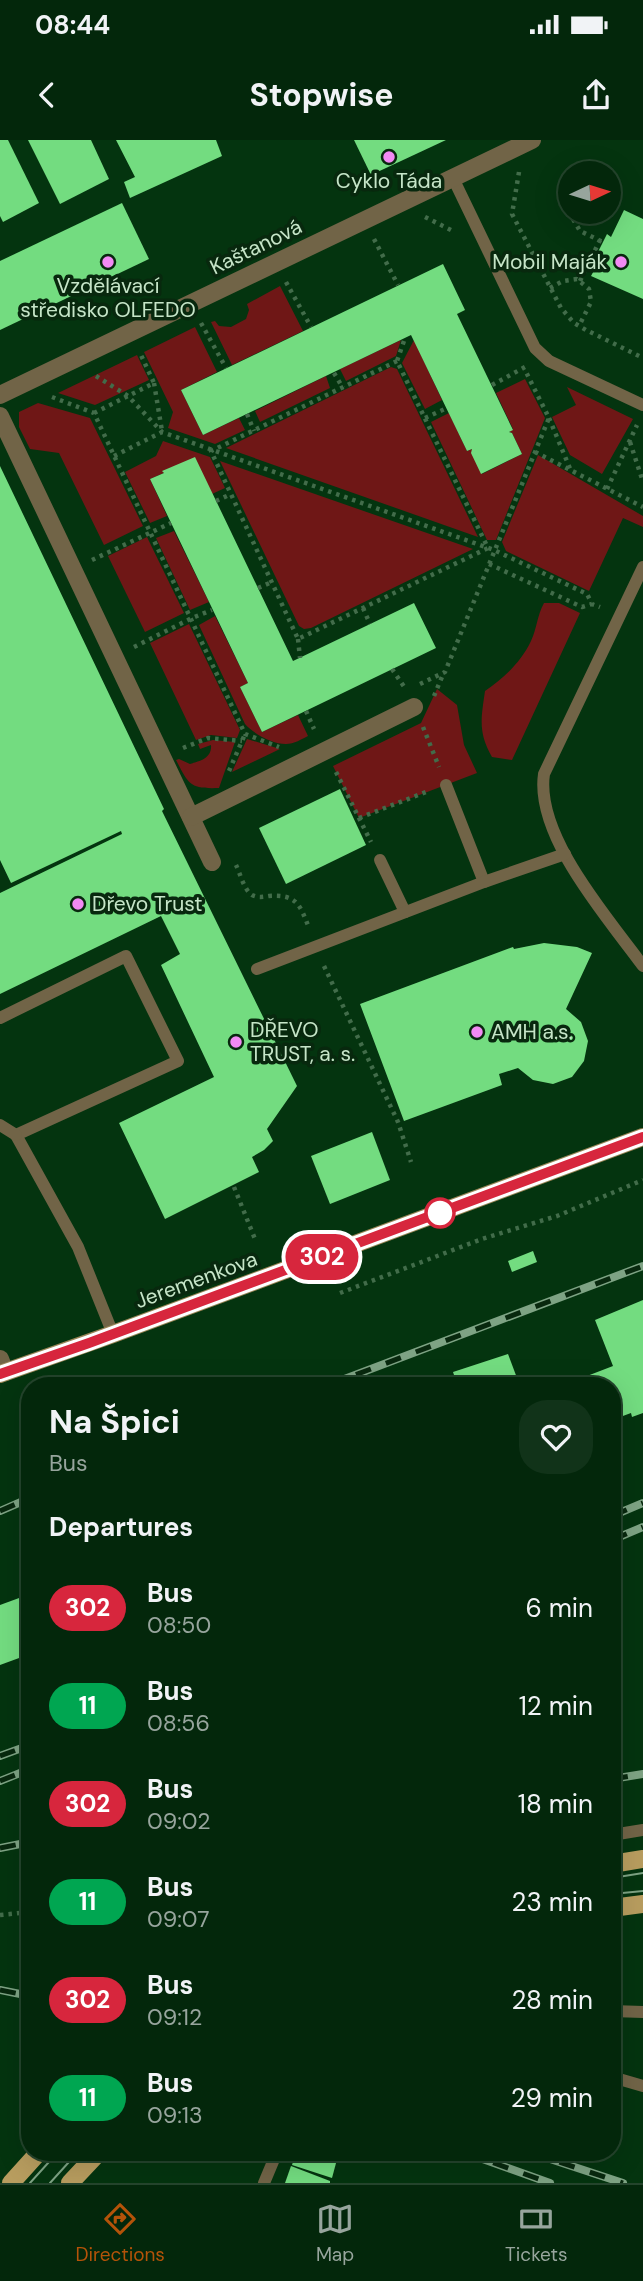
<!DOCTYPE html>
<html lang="en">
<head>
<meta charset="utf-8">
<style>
	body { margin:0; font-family:"DM Sans",sans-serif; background:#113319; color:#f1f3f6; height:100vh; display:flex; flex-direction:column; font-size:26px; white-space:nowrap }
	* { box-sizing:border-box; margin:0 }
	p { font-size:23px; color:#97a59d }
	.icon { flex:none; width:38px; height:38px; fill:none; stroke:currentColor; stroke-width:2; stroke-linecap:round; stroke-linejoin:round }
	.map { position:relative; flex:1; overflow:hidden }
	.panel { position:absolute; left:21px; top:1237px; width:600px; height:784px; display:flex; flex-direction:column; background:#03270b; border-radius:28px; box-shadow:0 7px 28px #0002,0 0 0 2px #24442c }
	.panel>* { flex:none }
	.badge { padding:0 14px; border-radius:23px; font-size:24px; line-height:46px }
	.needle { width:46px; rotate:86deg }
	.tools { position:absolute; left:558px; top:21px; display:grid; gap:14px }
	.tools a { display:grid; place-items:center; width:63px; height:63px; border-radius:50%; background:#03270b; box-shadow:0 7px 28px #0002,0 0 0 2px #24442c; font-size:35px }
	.map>.badge { position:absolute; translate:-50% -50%; box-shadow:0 0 0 4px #fff }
	h2 { padding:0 28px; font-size:26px; line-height:63px }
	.round { display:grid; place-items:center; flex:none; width:74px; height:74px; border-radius:28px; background:#113319 }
	.head { display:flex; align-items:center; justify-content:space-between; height:119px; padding:0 28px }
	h1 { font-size:33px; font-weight:700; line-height:52px }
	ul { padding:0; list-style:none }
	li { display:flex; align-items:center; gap:21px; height:98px; padding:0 28px }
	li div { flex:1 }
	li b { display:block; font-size:26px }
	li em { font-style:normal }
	li .badge { min-width:77px; font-weight:700; text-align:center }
	.status { display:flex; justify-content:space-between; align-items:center; height:49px; padding:0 35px; background:#03270b; direction:ltr }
	.status svg { height:19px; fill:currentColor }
	header { display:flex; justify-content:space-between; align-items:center; height:91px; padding:0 28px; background:#03270b; font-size:32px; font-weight:700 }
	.tabs { display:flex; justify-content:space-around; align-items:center; height:98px; border-top:2px solid #24442c; background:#03270b; font-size:19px; color:#97a59d }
	.tabs a { display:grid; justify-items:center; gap:4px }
	.tabs .on { color:#b45309 }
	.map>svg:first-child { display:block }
	.green { fill:#6f1716 }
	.building { fill:#73dc80 }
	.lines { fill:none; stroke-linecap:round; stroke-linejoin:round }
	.path { stroke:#426c4a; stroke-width:4.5; stroke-dasharray:3.5 5; stroke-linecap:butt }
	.lane { stroke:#716447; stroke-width:12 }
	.street { stroke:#716447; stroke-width:18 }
	.secondary { stroke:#998455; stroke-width:18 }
	.primary { stroke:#b89d5f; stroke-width:18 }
	.tram { stroke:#7ea384; stroke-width:2 }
	.rail-casing { stroke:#7ea384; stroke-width:8 }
	.rail { stroke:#08280e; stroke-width:5; stroke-dasharray:16; stroke-linecap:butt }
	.line-casing { stroke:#fff; stroke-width:16 }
	.line { stroke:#d7263d; stroke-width:10 }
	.poi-dot { fill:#f28af3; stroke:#08280e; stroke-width:2.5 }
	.stop-dot { fill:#fff; stroke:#d7263d; stroke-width:3.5 }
	.labels { text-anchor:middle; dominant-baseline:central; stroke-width:7; stroke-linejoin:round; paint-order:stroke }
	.poi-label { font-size:21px; fill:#c6e5c8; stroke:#08280e; text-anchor:start }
	.street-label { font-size:21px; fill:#c6e5c8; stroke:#08280e }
</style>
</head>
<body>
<div class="status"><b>08:44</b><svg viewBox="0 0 49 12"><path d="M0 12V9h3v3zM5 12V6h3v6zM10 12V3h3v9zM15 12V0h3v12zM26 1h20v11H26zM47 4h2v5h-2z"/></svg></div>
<header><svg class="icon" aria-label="back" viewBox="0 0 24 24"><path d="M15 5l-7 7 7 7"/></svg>Stopwise<svg class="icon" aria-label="share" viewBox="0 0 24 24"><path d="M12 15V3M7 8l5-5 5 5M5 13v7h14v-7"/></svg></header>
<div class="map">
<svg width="643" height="2043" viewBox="0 0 643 2043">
	<rect width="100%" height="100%" fill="#04340f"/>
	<g class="green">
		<path d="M280,146L303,191L232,225L211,182L215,181L219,186L231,187L246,179L249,170L247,164Z"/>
		<path d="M195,187L217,232L181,250L203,295L239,278L245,290L215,304L168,288L173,272L144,212Z"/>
		<path d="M401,200L396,216L346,241L340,229Z"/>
		<path d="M414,200L442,260L425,269L402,223Z"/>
		<path d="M137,215L149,240L95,265L58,253Z"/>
		<path d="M391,227L397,229L478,397L226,308Z"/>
		<path d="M326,236L330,248L260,282L255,271Z"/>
		<path d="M525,239L545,278L496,400H487L431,282L449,273L467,311L472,309L482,334L522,314L512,293L509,292L513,289L496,253Z"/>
		<path d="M567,247L633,279L602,334L570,315L552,277L576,265Z"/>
		<path d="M38,263L90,278L143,386L104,405L59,313L30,309L19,287V272Z"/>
		<path d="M163,301L210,317L225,348L212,354L172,327L163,331L164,333L150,339L167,376L150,383L125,332L156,316Z"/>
		<path d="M538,315L643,376V387L623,378L589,451L506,411L502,402Z"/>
		<path d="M220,321L473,409L311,488L304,489L299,486Z"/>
		<path d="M174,391L209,462L190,470L156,398Z"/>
		<path d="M147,397L184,473L145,492L108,416Z"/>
		<path d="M544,463H559L580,473L512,620L492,617C478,592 481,579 485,551C504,538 521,522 531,501C537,488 537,476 544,463Z"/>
		<path d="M215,476L248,543L240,547L262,592L298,575L308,596C302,599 294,604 286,604C272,604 254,594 245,584L199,485Z"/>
		<path d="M189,484L240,590L237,598L211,595L196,600L150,503Z"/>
		<path d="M437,549L457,565L464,605L477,633L359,678L333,626L421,583Z"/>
		<path d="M247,599L280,609L232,632Z"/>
		<path d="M213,600L235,602L219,648C190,649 189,645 176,620L179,619L190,624C201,621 212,618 211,605L200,609L198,604Z"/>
	</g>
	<g class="building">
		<path d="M0,0H8L39,63L3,82L0,76Z"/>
		<path d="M28,0H91L109,39L60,64Z"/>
		<path d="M116,0H216L222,16L130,58L124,42L135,37Z"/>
		<path d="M354,0H446L371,35Z"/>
		<path d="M122,63L149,119L0,190V121Z"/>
		<path d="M624,70L643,79V159L591,136L603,114L598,112L607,94L611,97Z"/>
		<path d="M443,124L465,170L457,174L513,290L509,292L512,293L522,314L481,334L471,313L472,309L467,311L411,195L203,295L181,250Z"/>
		<path d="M195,317L293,521L414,463L436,508L262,592L240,547L248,543L150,339L164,333L162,331Z"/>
		<path d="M0,326L164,669L162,671L297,946L267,989L273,1001L264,1010L252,1017L259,1032L165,1079L119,983L214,937L161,825L180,814L161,776L0,854V753L122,694L121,691L11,743L0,720Z"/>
		<path d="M340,649L366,705L286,744L259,688Z"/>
		<path d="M544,803L577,807L592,813L566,869L581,882L588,901L584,921L572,937L553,944L533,940L518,928L499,934L502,945L404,981L360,864L513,807L514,809Z"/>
		<path d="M372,992L390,1040L330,1064L311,1016Z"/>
		<path d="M533,1111L537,1122L512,1132L508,1121Z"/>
		<path d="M643,1160V1273L632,1277L631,1273L612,1280V1246H561L613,1226L595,1180Z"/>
		<path d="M508,1214L520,1246H435L433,1242L454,1235L453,1232Z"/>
		<path d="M30,1454V1514L0,1525V1465Z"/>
		<path d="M296,2012H339L332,2038L292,2025Z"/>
		<path d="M291,2026L330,2041V2043H285Z"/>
	</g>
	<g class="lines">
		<g class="path">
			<path d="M519,32L512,74L561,168L574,183L586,190L643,218"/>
			<path d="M425,77L455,92"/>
			<path d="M573,79L580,91L603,102"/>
			<path d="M374,99L398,145"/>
			<path d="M580,141L600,100"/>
			<path d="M286,142L311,187"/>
			<path d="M550,148L563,141L577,139L589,149L591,162L579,186"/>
			<path d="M201,183L226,228"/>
			<path d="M397,221L211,311L298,499L488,408L397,221L405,198"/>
			<path d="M334,233L343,248"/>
			<path d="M96,236L128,256L162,292L494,410L587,454L592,464L600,467"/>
			<path d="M154,243L162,291"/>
			<path d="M492,245L525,227"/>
			<path d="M52,257L94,273L245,594L279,607"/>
			<path d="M94,273L154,243L140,213"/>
			<path d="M247,274L254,291"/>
			<path d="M425,278L447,268"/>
			<path d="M549,278L571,331"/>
			<path d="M630,302L643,342"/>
			<path d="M535,312L643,367"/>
			<path d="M114,316L162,292"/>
			<path d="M607,349L637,285"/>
			<path d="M216,361L231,354"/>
			<path d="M92,420L171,383"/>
			<path d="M489,424L582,467L592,464"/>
			<path d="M258,448L272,442"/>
			<path d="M363,468L370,484"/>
			<path d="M298,499L300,518"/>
			<path d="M134,507L192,478L212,470"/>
			<path d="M392,529L405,548"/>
			<path d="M420,544L445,532L549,278L525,230"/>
			<path d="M434,556L444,532"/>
			<path d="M306,571L314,589"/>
			<path d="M423,587L439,627"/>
			<path d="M183,608L208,598L242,601"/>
			<path d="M229,631L245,594"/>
			<path d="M336,632L371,702"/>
			<path d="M359,678L426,652"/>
			<path d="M236,725C240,733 244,750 252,755C258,758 263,757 269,756C297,754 300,765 309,788"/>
			<path d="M324,826L398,982L411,1022"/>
			<path d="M234,1047L255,1099"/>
			<path d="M340,1153L482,1099L557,1076L643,1040"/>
			<path d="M0,1775L30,1772"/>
		</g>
		<g class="lane">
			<path d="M453,38L535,208L549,221L643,265"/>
			<path d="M643,427L544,634C535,696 608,778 643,826"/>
			<path d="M446,645L484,742"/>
			<path d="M380,720L405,772"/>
			<path d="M257,829L484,742L565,714"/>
			<path d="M0,878L126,816L178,921L16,995L78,1107L113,1194"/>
			<path d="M0,985L16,995"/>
			<path d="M612,1695L643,1690"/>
			<path d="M612,1871L643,1872"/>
			<path d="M612,1937L643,1946"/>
			<path d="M264,2043L277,2012"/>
		</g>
		<g class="street">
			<path d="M0,255L532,0"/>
			<path d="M0,276L212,722"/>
			<path d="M191,677L414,567"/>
			<path d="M0,1219L5,1232"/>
		</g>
		<path class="secondary" d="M0,1234L113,1194L643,997"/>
		<g class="primary">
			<path d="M612,1724L643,1719"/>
			<path d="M612,1768L643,1764"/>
			<path d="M11,2043L39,2012"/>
			<path d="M70,2043L99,2012"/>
		</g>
		<g class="tram">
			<path d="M612,1738L643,1733"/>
			<path d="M612,1754L643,1751"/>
			<path d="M30,2043L58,2012"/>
			<path d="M50,2043L78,2012"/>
		</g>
		<defs>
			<g id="rail">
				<path d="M326,1246L643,1126"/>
				<path d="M0,1371L30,1358"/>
				<path d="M612,1376L643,1363"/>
				<path d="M612,1400L643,1387"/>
				<path d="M0,1616L30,1605"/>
				<path d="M612,1639L643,1634"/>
				<path d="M0,1641L30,1629"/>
				<path d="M0,1708L30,1702"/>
				<path d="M0,1850L30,1856"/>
				<path d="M463,2012L550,2043"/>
				<path d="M529,2012L623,2043"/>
			</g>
		</defs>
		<use href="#rail" class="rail-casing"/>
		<use href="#rail" class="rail"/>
	</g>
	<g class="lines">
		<defs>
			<path id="line" d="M0,1234L89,1203L643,997"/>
		</defs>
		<use href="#line" class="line-casing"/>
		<use href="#line" class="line"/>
	</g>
	<g class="poi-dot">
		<circle cx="389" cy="17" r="7"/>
		<circle cx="108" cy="122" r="7"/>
		<circle cx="621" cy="122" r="7"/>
		<circle cx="78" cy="764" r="7"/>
		<circle cx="477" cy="892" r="7"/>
		<circle cx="236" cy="902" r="7"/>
	</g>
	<circle class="stop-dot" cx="440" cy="1073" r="14"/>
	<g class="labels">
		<g class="poi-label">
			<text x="389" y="41" text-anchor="middle">Cyklo Táda</text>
			<text x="607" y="122" text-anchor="end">Mobil Maják</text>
			<text x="108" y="146" text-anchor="middle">Vzdělávací<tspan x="108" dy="24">středisko OLFEDO</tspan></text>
			<text x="92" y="764">Dřevo Trust</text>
			<text x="250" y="890">DŘEVO<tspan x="250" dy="24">TRUST, a. s.</tspan></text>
			<text x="491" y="892">AMH a.s.</text>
		</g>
		<g class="street-label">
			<text transform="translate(256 107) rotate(-26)">Kaštanová</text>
			<text transform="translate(196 1140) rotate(-20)">Jeremenkova</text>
		</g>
	</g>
</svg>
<div class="tools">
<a><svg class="needle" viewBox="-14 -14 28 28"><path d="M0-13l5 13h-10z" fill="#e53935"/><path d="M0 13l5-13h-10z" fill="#97a59d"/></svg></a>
</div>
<b class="badge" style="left:322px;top:1117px;background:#d7263d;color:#fff">302</b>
<section class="panel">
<div class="head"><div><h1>Na Špici</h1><p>Bus</p></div><a class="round"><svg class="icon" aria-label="heart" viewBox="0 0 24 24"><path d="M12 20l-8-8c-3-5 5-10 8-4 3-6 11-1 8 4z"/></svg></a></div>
<h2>Departures</h2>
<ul>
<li><span class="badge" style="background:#d7263d;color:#fff">302</span><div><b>Bus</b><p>08:50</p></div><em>6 min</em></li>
<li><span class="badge" style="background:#00a651;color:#fff">11</span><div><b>Bus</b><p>08:56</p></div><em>12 min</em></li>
<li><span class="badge" style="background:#d7263d;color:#fff">302</span><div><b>Bus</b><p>09:02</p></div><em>18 min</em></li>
<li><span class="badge" style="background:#00a651;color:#fff">11</span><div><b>Bus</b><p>09:07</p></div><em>23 min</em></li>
<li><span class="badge" style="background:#d7263d;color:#fff">302</span><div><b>Bus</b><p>09:12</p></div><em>28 min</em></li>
<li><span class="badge" style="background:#00a651;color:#fff">11</span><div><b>Bus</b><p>09:13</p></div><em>29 min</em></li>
</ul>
</section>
</div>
<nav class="tabs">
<a class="on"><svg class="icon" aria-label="directions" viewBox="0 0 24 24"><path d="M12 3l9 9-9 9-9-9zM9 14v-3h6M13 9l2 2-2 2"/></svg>Directions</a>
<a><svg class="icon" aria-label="map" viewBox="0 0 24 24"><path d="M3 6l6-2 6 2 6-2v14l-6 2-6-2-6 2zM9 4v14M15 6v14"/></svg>Map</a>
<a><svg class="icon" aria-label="tickets" viewBox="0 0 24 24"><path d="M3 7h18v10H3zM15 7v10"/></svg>Tickets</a>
</nav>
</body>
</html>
